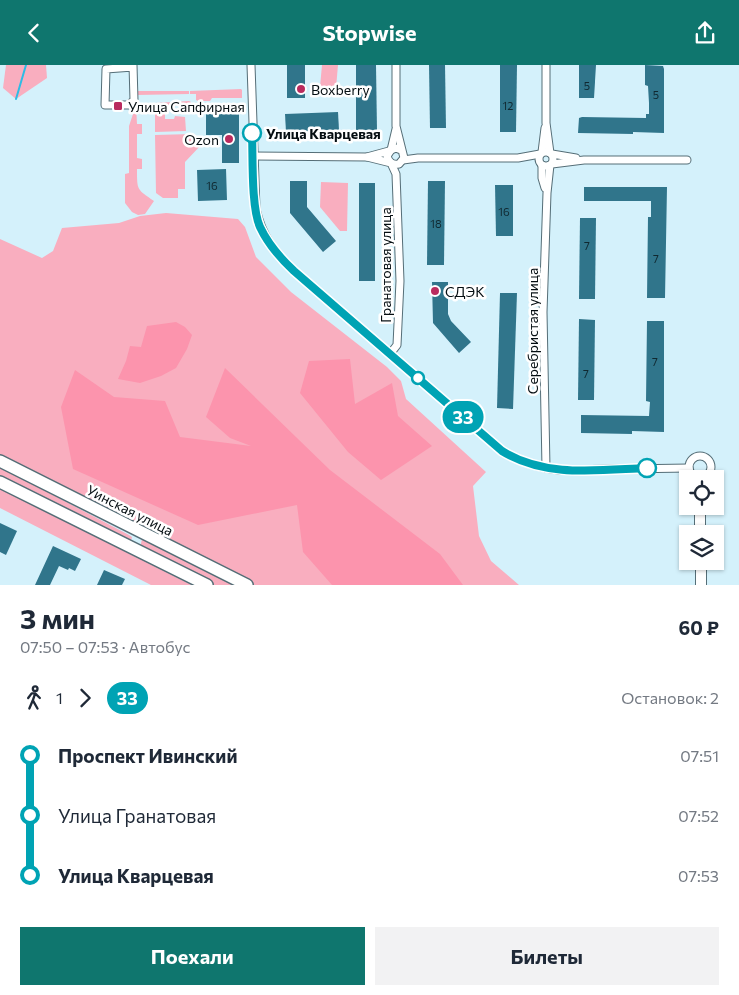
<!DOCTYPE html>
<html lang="ru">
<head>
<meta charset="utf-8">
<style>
	body { margin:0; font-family:Commissioner,sans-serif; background:#f2f2f3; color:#1f2937; height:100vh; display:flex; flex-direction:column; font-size:19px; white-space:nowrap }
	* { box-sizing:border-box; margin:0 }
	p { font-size:16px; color:#747a83 }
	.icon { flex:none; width:28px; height:28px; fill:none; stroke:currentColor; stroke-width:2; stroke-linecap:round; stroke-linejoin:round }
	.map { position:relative; height:520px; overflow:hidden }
	.details { display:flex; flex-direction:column; background:#fff; flex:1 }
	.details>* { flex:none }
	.badge { padding:0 10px; border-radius:16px; font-size:18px; line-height:32px }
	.controls { position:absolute; left:679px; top:405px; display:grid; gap:10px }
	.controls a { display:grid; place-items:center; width:45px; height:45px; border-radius:0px; background:#fff; box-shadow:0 1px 4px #0004; font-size:25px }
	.map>.badge { position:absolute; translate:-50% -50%; box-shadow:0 0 0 2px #fff }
	.legs { display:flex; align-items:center; gap:8px; height:55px; padding:0 20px; font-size:16px }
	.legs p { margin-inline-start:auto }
	.headline { display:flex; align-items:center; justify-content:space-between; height:85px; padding:0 20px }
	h1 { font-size:28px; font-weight:700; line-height:38px }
	.action { display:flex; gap:10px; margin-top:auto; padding:10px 20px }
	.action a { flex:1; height:58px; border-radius:0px; background:#0f766e; color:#fff; font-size:20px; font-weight:700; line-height:58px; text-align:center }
	.action a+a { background:#f2f2f3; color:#1f2937 }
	ul { padding:0 20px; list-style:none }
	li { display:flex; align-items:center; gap:18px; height:60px; font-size:19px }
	li i { display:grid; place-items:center; width:8px; height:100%; margin:0 6px; background:currentColor }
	li i::after { content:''; width:12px; height:12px; margin:-6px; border:4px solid; border-radius:50%; background:#fff }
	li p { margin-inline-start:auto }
	li:first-child i { background:linear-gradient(#0000 50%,currentColor 0) }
	li:last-child i { background:linear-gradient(currentColor 50%,#0000 0) }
	header { display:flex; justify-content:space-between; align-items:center; height:65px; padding:0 20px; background:#0f766e; color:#fff; font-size:22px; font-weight:700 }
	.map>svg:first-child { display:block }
	.green { fill:#f9aebf }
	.forest { fill:#fc94ad }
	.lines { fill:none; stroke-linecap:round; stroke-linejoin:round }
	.stream { stroke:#2dbce5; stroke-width:2 }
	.building { fill:#30758b }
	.street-casing { stroke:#556e77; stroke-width:9 }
	.secondary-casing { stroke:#556e77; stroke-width:12 }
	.primary-casing { stroke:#556e77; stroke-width:14 }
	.street { stroke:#fff; stroke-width:7 }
	.secondary { stroke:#fff; stroke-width:10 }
	.primary { stroke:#fff; stroke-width:11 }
	.line-1-casing { stroke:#fff; stroke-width:11 }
	.line-1 { stroke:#00a3b4; stroke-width:8 }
	.poi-dot { fill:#b92b5e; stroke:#fff; stroke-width:2 }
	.stop-1-dot { fill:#fff; stroke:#00a3b4; stroke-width:2.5 }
	.labels { text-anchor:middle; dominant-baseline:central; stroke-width:5; stroke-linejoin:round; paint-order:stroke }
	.number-label { font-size:11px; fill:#102830 }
	.poi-label { font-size:14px; fill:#050e12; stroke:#fff; text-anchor:start }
	.stop-label { font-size:14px; font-weight:bold; fill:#050e12; stroke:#fff; text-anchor:start }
	.street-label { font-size:14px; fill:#050e12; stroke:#fff }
</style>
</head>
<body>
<header><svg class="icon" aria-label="back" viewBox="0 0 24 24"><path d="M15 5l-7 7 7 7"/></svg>Stopwise<svg class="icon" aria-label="share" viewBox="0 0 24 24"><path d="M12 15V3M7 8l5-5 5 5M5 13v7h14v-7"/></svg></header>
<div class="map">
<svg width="739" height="520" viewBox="0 0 739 520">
	<rect width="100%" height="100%" fill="#d4f1fb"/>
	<g class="green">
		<path d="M6,0H46L47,13L16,34L3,23Z"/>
		<path d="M136,0L137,26H189V29L137,30Z"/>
		<path d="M322,0H338L336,23L320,22Z"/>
		<path d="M241,24L242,25V33H212L210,36H198L196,35V29H190V26Z"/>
		<path d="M189,36L191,37L190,41L165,40V54H174L175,51L185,52L186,66L155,67V38Z"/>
		<path d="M136,40L137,59H142V69H137V93L142,94V104H137C137,126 137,124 154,136L145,149L138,150L132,147L125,138V109L129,108V61Z"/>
		<path d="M192,69L194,80H201L185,97V124H178V133H163L156,128L155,70Z"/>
		<path d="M321,117L348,118L347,166H340L320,142Z"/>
		<path d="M166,148L238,154L245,162L256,192L291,227L387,302L401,316L406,334L486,407L473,421L479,471L491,496L519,520H253L0,393V174L42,193L53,186L62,163L119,158L140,151Z"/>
		<path d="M0,402L129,470L132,472L131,476L0,412Z"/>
		<path d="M0,423L184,516L192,520H151L0,443Z"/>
		<path d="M142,474L235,520H213L206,517L140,483Z"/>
	</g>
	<g class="forest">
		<path d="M176,257L185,262L192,270L187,284L176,303L161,311L140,318L118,314L126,296L130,281L141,282L147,261Z"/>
		<path d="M350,294L355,339L392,318L398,351L432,381L381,415L348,387L300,328L309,296Z"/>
		<path d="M225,303L330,405L440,489L463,520H332L303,487L297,440L198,460L73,404L61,342L75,305L114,332L165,336L180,372L251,381L230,373L206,352Z"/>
	</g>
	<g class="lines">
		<path class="stream" d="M16,34L26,0"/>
	</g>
	<g class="building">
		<rect x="287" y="0" width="18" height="33"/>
		<path d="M356,0H376L377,66H356Z"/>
		<path d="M429,0H445L446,63H430Z"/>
		<path d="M500,0H517L516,67H500Z"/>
		<path d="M579,0H596L594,33H579Z"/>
		<path d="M645,0L663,1L664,4V68L633,67V69L578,68L579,53L582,52L646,53V49H649V38L648,21L645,20Z"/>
		<path d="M338,47L339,65L286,67L285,49Z"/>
		<path d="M206,49H239V98H222V70H206Z"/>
		<path d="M226,104L227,135L198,136L197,105Z"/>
		<path d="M290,116H307V142L336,176L323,187L290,148Z"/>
		<path d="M428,116H445L444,200H427Z"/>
		<rect x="359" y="118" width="16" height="98"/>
		<path d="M495,120H513V171H496Z"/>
		<path d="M584,122H667L665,233H647L648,152H651V136H584Z"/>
		<path d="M580,153H596L595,234H579Z"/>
		<path d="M432,217H448V249L451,256L471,277L459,288L433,258Z"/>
		<path d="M500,228H517L513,344L497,343Z"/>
		<path d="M579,254L595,255L594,335H578Z"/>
		<path d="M647,256H664V367L632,366V369L581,368V350L649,351L650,337L646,336Z"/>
		<path d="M0,458L17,466L6,490L0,487Z"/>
		<path d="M53,481L81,494L75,506L69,503L68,505L59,501L50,520H35Z"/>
		<path d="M104,505L125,514L122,520H97Z"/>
	</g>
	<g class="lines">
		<defs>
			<g id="street">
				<path d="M133,0L134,35L129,40H105L106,4L133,2"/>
				<path d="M251,0L256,144C262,170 274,187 294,206L502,386C520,397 538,403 559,405L689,403"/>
				<path d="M396,0V61L404,93L399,99C393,100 389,98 387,91L391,85L396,83L401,85"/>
				<path d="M546,0V58L550,88"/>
				<path d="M391,85L396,64"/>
				<circle cx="546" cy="94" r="7"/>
				<path d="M542,87L545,63"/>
				<path d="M552,89L576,93"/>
				<path d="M253,91L367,92L389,86"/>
				<path d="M367,92L391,98L396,109L400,216L397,280L390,289"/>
				<path d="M403,95L418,93H518L540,89"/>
				<path d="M552,99L584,95H687"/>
				<path d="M542,100V113L545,123"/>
				<circle cx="700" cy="402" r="11"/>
				<path d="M546,403L543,247L547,128L550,100"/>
			</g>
			<g id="secondary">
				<path d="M700,413V414"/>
				<path d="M700,441V469"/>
				<path d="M701,496V520"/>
			</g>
			<g id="primary">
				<path d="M0,396L247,520"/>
				<path d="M0,417L207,520"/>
			</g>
		</defs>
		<use href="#street" class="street-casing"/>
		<use href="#secondary" class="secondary-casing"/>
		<use href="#primary" class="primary-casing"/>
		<use href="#street" class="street"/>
		<use href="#secondary" class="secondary"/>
		<use href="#primary" class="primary"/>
	</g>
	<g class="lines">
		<defs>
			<path id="line-1" d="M252,68C253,92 251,142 260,162C268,179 280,193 294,206L502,386C546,413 598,405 647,403"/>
		</defs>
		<use href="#line-1" class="line-1-casing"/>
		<use href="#line-1" class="line-1"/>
	</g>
	<g class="poi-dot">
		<circle cx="301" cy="24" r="5"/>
		<rect x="113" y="36" width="10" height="10" rx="2.5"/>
		<circle cx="229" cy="74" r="5"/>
		<circle cx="435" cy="226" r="5"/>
	</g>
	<g class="stop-1-dot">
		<circle cx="252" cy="68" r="9"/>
		<circle cx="418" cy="313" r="6"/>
		<circle cx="647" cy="403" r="9"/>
	</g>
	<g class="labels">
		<g class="number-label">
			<text x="587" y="20">5</text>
			<text x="656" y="29">5</text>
			<text x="508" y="40">12</text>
			<text x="212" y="120">16</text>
			<text x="504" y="146">16</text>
			<text x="436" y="158">18</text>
			<text x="587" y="180">7</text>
			<text x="656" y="193">7</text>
			<text x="655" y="296">7</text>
			<text x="586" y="308">7</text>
		</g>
		<g class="poi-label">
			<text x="311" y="24">Boxberry</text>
			<text x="128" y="41">Улица Сапфирная</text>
			<text x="219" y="74" text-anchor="end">Ozon</text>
			<text x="445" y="226">СДЭК</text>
		</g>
		<g class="stop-label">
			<text x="266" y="68">Улица Кварцевая</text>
		</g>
		<g class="street-label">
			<text transform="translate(385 200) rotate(-90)">Гранатовая улица</text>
			<text transform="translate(532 266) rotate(-90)">Серебристая улица</text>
			<text transform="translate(130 445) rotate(27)">Уинская улица</text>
		</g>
	</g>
</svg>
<div class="controls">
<a><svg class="icon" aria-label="locate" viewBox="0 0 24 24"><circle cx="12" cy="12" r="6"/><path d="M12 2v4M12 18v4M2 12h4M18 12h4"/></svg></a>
<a><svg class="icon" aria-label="layers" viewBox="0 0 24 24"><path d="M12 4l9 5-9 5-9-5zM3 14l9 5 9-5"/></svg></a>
</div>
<b class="badge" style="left:463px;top:352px;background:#00a3b4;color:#fff">33</b>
</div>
<section class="details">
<div class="headline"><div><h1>3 мин</h1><p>07:50 – 07:53 · Автобус</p></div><b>60 ₽</b></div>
<div class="legs"><svg class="icon" aria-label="walk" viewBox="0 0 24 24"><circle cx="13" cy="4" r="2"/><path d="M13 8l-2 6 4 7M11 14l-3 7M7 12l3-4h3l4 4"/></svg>1<svg class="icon" aria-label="forward" viewBox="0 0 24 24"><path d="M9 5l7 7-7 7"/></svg><b class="badge" style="background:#00a3b4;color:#fff">33</b><p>Остановок: 2</p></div>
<ul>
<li><i style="color:#00a3b4"></i><b>Проспект Ивинский</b><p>07:51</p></li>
<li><i style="color:#00a3b4"></i><span>Улица Гранатовая</span><p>07:52</p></li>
<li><i style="color:#00a3b4"></i><b>Улица Кварцевая</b><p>07:53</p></li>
</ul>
<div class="action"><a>Поехали</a><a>Билеты</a></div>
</section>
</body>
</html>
